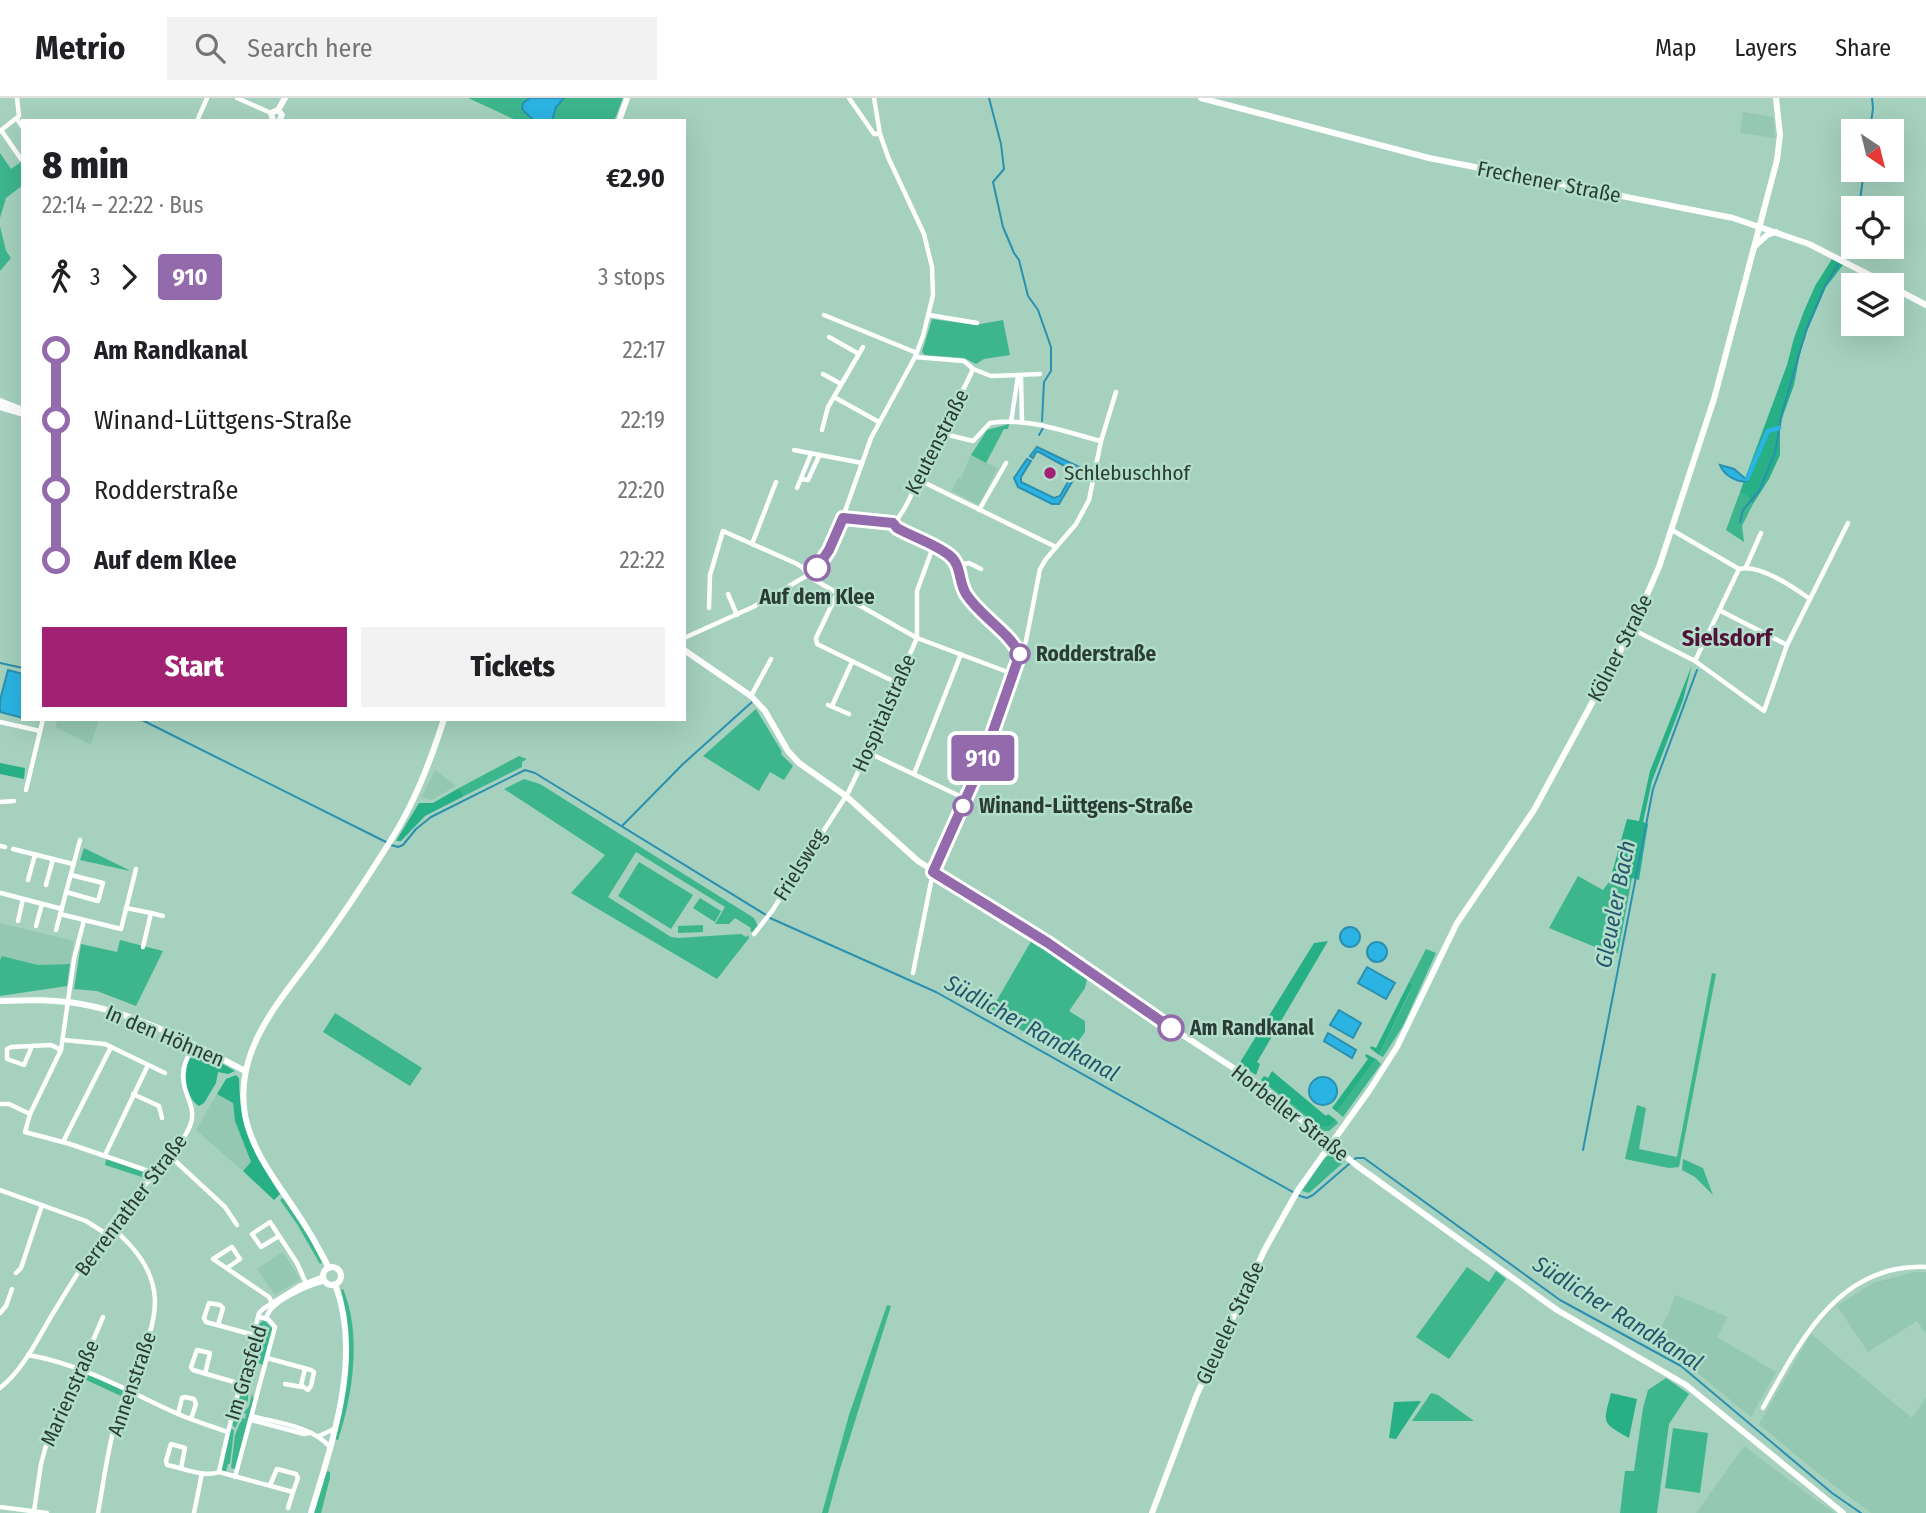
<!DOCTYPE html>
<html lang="en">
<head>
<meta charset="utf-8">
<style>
	body { margin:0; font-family:"Fira Sans Condensed",sans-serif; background:#f2f2f2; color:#202124; height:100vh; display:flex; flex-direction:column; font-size:26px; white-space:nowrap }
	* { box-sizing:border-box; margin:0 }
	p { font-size:23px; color:#757577 }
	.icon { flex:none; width:38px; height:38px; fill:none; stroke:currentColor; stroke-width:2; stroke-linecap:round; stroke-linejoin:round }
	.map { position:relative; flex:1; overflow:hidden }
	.details { position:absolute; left:21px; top:21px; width:665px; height:602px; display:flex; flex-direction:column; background:#fff; border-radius:0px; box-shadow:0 7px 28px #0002 }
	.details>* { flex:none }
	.badge { padding:0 14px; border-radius:5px; font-size:24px; line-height:46px }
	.needle { width:46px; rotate:145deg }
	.tools { position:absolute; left:1841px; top:21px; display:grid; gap:14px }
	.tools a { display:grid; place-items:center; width:63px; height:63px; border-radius:0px; background:#fff; box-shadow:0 7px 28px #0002; font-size:35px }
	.map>.badge { position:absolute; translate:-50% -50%; box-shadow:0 0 0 4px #fff }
	.legs { display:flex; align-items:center; gap:10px; height:77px; padding:0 21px; font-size:23px }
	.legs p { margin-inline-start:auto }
	.overview { display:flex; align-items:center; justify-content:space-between; height:119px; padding:0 21px }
	h1 { font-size:38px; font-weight:800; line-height:52px }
	.cta { display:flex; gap:14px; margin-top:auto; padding:14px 21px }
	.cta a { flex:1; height:80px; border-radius:0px; background:#a12273; color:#fff; font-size:28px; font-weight:800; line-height:80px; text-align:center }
	.cta a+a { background:#f2f2f2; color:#202124 }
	ul { padding:0 21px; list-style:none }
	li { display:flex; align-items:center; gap:24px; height:70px; font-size:26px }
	li i { display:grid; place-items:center; width:10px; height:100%; margin:0 9px; background:currentColor }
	li i::after { content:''; width:18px; height:18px; margin:-9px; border:5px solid; border-radius:50%; background:#fff }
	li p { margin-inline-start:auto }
	li:first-child i { background:linear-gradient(#0000 50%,currentColor 0) }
	li:last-child i { background:linear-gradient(currentColor 50%,#0000 0) }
	header { display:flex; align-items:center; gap:42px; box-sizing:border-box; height:98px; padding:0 35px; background:#fff; border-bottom:2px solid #e0e0e0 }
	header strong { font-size:33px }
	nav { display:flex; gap:38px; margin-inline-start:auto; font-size:24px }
	.search { width:490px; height:63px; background:#f2f2f2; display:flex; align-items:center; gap:18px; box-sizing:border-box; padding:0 24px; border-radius:0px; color:#757577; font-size:26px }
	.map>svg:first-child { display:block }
	.built { fill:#94c8b2 }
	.green { fill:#3db68e }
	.forest { fill:#27b086 }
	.water { fill:#2bb4e3; stroke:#2b90af; stroke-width:2 }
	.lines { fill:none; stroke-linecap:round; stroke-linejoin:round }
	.stream { stroke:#2b90af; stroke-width:2 }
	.canal { stroke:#2bb4e3; stroke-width:4.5 }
	.street { stroke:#fff; stroke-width:4.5 }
	.secondary { stroke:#fff; stroke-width:6 }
	.line-1-casing { stroke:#fff; stroke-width:16 }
	.line-1 { stroke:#936aab; stroke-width:10 }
	.poi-dot { fill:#a12273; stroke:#b2decb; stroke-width:2.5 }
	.stop-1-dot { fill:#fff; stroke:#936aab; stroke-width:3.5 }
	.labels { text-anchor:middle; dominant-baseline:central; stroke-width:5; stroke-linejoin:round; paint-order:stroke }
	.street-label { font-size:21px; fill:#2a3c35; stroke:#b2decb }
	.poi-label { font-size:21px; fill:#2a3c35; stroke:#b2decb; text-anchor:start }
	.stop-label { font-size:21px; font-weight:bold; fill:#2a3c35; stroke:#b2decb; text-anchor:start }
	.water-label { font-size:23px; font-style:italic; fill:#24576b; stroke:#b2decb }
	.quarter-label { font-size:24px; font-weight:bold; fill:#511439; stroke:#b2decb }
</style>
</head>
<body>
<header>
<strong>Metrio</strong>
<div class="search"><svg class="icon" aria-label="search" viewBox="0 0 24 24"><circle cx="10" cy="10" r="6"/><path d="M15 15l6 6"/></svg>Search here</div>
<nav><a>Map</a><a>Layers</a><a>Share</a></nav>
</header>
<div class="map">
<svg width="1926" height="1415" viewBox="0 0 1926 1415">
	<rect width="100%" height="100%" fill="#a5d1be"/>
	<g class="built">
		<path d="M1743,14L1773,19L1775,40L1740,35Z"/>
		<path d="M971,357L999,371L996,373L980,405L977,406L952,393L958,380H961Z"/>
		<path d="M58,621H99L91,647L55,629Z"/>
		<path d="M435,672L456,688L431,702L422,699Z"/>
		<path d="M0,825L74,843L70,866L38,867L3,858L0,862Z"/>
		<path d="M217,996L233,1005L235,1023L251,1064L243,1073L196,1032Z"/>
		<path d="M283,1154L300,1181L275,1197L257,1171Z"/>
		<path d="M1914,1174H1926V1236L1917,1223L1868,1254L1837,1208L1873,1185Z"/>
		<path d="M1675,1197L1728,1219L1717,1239L1776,1274L1751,1319L1683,1263L1651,1247L1669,1215Z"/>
		<path d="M1811,1236L1912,1320L1926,1299V1415H1871L1820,1377L1759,1326Z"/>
		<path d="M1744,1348L1813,1400L1835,1415H1696Z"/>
	</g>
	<g class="green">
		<path d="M468,0H623L614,23H518Z"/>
		<path d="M0,55L11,71L21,64L23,66V87L6,100L0,120Z"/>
		<path d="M0,128L6,153L11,160L0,173Z"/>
		<path d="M932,221L975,227L1003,222L1010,257L984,261L976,266L964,260L925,257L922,254Z"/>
		<path d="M1009,326L1008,331H1004L986,365L971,357L987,332Z"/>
		<path d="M1740,394L1751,400L1749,404L1753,406L1742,428L1744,444L1726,432Z"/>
		<path d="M756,611L782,654L781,656L793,668L784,682L770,674L759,693L703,658Z"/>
		<path d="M519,658L527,661L522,664V669L464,698L459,690Z"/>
		<path d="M524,681L540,686L754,820L758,828L753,834L750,833L751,830L735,820L729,826H715L725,809L636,754L608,799L671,839L678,840L741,836L746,839L748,837L749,840L717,881L571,795L605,757L504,691Z"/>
		<path d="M84,750L125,770L130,773L80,762Z"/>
		<path d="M639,764L693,797L671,831L618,798Z"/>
		<path d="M1615,776L1632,780L1618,855L1612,856L1549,830L1578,778L1603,792Z"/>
		<path d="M700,800L721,813L715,824L693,810Z"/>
		<path d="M703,827V834L678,835V828Z"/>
		<path d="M1033,840L1088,877L1085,890L1069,913L1085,923V934L1075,948L1071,946L1064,957L990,914Z"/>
		<path d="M120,842L163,853L136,908L97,893L74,891L81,846L117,854Z"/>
		<path d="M1426,851L1436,855L1403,928L1383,959L1379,957L1409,896L1413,886L1409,884Z"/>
		<path d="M2,858L38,867L70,866L67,888L0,898V862Z"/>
		<path d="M1712,875L1716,876L1679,1069L1669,1070L1625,1061L1637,1007L1646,1010L1639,1051L1677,1059Z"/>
		<path d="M335,915L422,970L410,988L323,934Z"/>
		<path d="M1376,961L1381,966L1343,1019L1337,1014Z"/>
		<path d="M1261,982L1321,1029L1336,1022L1338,1025L1329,1033H1323Z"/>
		<path d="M1332,1056L1345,1063L1309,1095L1302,1093L1324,1060Z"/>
		<path d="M106,1061L149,1075L148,1081L105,1067Z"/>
		<path d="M1683,1061L1703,1070L1713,1097L1695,1079L1682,1072Z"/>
		<path d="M283,1100L311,1142L322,1165L320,1166L297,1126L280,1102Z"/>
		<path d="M1467,1169L1489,1184L1496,1173L1506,1181L1449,1261L1416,1239Z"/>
		<path d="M343,1191C362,1236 353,1297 338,1342L334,1341C345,1288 355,1246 341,1192Z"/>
		<path d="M887,1207L891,1208L840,1371L828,1415H822L849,1317Z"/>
		<path d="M264,1222L273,1231L263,1267L258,1265C258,1261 268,1233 270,1230L263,1227L261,1232L258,1227Z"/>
		<path d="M258,1233L264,1235C264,1244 257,1265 253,1273H250L246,1293L241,1291Z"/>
		<path d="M85,1274L124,1292L121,1298L82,1280Z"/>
		<path d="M1666,1280L1689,1296L1669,1326L1657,1415H1620L1625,1373H1634L1643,1310L1648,1292Z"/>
		<path d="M241,1293L248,1296V1302L242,1314H240L238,1319L240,1320L235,1330L232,1326Z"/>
		<path d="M1431,1295L1438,1297L1474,1323H1412Z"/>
		<path d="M252,1296L254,1302L236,1371L231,1370L235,1337L242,1320L245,1321L246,1316L244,1315L249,1308Z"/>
		<path d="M1673,1330L1708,1335L1700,1395L1665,1390Z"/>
		<path d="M231,1331L234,1332L230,1366H228L226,1374H223L220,1371Z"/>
		<path d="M327,1373L330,1374V1380L321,1415H313Z"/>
	</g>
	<g class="forest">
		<path d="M1832,161L1843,167L1826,189L1808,231L1800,256L1794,287L1780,326V357L1769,381L1753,406L1749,404L1750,400L1740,394L1787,267L1794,240L1804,213L1815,188Z"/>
		<path d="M1692,567L1683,602L1652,683L1643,724L1648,726L1639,782L1612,775L1627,721L1639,723L1650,673Z"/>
		<path d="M0,665L25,670L24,681L0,676Z"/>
		<path d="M459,690L464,698L425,718L401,743H396L419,705H433Z"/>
		<path d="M1328,843L1257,964L1260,966L1256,977L1239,966L1314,845Z"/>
		<path d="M1409,884L1413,886L1412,889L1379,957L1370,950L1371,948L1376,950Z"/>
		<path d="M197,955L209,958L235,973L228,976L218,974L216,985L204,1005L199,1008C184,998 184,976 189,961Z"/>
		<path d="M1366,956L1376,961L1337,1014L1332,1010L1368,961L1365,958Z"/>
		<path d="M1272,973L1326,1018L1328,1016L1336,1022L1328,1028L1321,1029L1261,982L1264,978L1268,980Z"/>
		<path d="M236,977L239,980C239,1027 255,1057 280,1096L274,1102L243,1073L251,1064L235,1023L233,1005L217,996L226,981Z"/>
		<path d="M1611,1295L1637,1301L1629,1340C1601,1324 1603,1326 1611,1295Z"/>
		<path d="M1421,1303L1396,1341L1389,1340L1394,1304Z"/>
	</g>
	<g class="water">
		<path d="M530,0H564L556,9L552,23H534L522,11L523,5Z"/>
		<path d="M1037,349L1079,369V372L1059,406H1052L1018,389L1014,380L1027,361L1031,363L1021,379V384L1054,400L1060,398L1073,375L1072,372L1039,354H1036L1033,360L1030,358Z"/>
		<path d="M1720,367L1734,371L1748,383C1738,385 1724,378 1720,367Z"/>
		<path d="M8,572L23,576V620L0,614V602Z"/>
		<circle cx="1350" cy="839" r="10"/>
		<circle cx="1377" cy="854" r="10"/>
		<path d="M1367,869L1395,885L1386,901L1358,885Z"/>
		<path d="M1339,912L1361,925L1353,940L1330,927Z"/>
		<path d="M1328,935L1356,952L1352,960L1324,943Z"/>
		<circle cx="1323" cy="993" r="14"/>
	</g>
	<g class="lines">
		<g class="stream">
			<path d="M989,0L1001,46L1004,71L993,84L1003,129L1014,155L1019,162L1028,198L1038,212L1051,249V273L1044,284L1042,323"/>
			<path d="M1870,33L1873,10L1872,0"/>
			<path d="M1859,110L1864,72"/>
			<path d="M1849,152L1853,140"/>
			<path d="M1039,337L1043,330"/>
			<path d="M1740,424L1743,412L1759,393L1775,355L1782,315L1806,232L1825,188L1838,167"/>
			<path d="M0,565L23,570"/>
			<path d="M140,621L386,744"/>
			<path d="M622,728L683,666L752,604"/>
			<path d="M391,747L398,749L403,747L416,731L431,719L525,672L535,675L766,817"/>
			<path d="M770,820L936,894L1300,1098L1307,1100L1313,1097L1356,1060H1364L1560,1202L1681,1268L1832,1395L1861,1415"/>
			<path d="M1583,1052L1653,691L1697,572"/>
		</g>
		<path class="canal" d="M1747,381L1768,333L1779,330"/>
		<g class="street">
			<path d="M237,0L271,15"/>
			<path d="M849,0L874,36H880"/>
			<path d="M17,21L23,30"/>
			<path d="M197,23L207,0"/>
			<path d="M1,32L21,61"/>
			<path d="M0,33L19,18L17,0"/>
			<path d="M824,217L917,255"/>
			<path d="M929,217L977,225"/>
			<path d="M829,239L859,256"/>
			<path d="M973,271L991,278L1040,276"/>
			<path d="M823,276L841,286"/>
			<path d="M1021,278L1022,325"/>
			<path d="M834,299L879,324"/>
			<path d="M1011,324L1018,278"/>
			<path d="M822,332L828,309L863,249"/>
			<path d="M940,335L973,343L990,325C1028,319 1065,334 1101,343"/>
			<path d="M794,352L862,365"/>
			<path d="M801,381L808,382L819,358"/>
			<path d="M917,381L1056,449"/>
			<path d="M797,390L811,356"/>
			<path d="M979,412L1006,365"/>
			<path d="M843,420L893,425"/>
			<path d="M893,425C909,412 920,372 930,353C944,325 961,299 973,271L964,263L915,259"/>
			<path d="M893,425L897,430L953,461C961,471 959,486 967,497C982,519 1008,532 1020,556"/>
			<path d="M1672,432L1739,471C1760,466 1793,489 1810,501"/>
			<path d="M752,446L776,384"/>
			<path d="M958,467L969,465L981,471"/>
			<path d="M1746,469L1761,435"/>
			<path d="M728,496L737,517"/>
			<path d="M837,496L816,540L817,546L897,585"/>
			<path d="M709,510L710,477L723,433L795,465L802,469L811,480L917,540L1013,576"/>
			<path d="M1721,513L1787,547"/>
			<path d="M1632,531L1695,563L1764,613L1787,547L1848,425"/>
			<path d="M684,540L753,509L808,477L822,463L839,430L871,340L915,259L923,238L933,197L932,169L924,136L888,59L880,36L874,0"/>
			<path d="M1695,563L1739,471"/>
			<path d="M751,598L771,561"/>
			<path d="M828,607L849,616"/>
			<path d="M832,608L852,564"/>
			<path d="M0,624L40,633"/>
			<path d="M867,654L966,701"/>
			<path d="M914,676L961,556"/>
			<path d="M26,692L43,621"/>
			<path d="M0,704L14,703"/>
			<path d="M0,748L5,749"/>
			<path d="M13,751L73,766"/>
			<path d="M28,782L35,757"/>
			<path d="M46,787L53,761"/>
			<path d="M66,794L98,803L103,785L71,777"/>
			<path d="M1,795L62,811"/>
			<path d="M126,810L151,815L143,849"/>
			<path d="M151,815L163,818"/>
			<path d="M60,816L121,831L136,771"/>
			<path d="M84,822L74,861L61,952L30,1016L25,1034L70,1046L157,1076"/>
			<path d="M18,823L23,801"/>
			<path d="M36,828L42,806"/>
			<path d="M56,832L80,742"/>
			<path d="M754,836L772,813L848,695L857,676L917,540V493L933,449"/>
			<path d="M913,875L933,774L983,662L1026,543L1040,471L1046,461L1076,426L1089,402L1101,343L1116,294"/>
			<path d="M64,942L105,946L165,975"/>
			<path d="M32,948L24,967L7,961V951L11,949L51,947L61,952"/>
			<path d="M133,996L159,1008L162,1020"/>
			<path d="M0,1006H9L30,1016"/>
			<path d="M63,1044L111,949"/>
			<path d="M105,1057L148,967"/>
			<path d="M171,1059L225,1109L237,1127"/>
			<path d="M0,1092L86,1123L105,1135"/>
			<path d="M279,1138L261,1149L252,1136L270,1124L297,1165L306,1185"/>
			<path d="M227,1170L240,1161L232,1149L213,1161L269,1199L272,1205"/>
			<path d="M16,1175L21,1170L42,1107"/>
			<path d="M0,1215L6,1208L12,1191"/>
			<path d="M266,1221C269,1203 309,1187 325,1183"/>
			<path d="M218,1227L223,1210L220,1207L209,1205L204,1220L206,1224L254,1237"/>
			<path d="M28,1257C82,1266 129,1294 178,1316"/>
			<path d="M267,1260L311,1272L314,1274L311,1288L308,1292L301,1287L305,1271"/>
			<path d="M205,1276L210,1255L197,1252L191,1269L193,1272L241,1286"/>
			<path d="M285,1286L302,1289"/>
			<path d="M0,1290C23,1272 37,1242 52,1217C72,1184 93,1149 116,1119C140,1088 173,1065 190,1028C198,1010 182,995 183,977C183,966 189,957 194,947"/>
			<path d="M1763,1310C1799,1245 1838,1165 1926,1169"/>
			<path d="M252,1318C278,1325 311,1328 329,1348"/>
			<path d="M191,1321L196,1306L194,1301L185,1299L182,1300L178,1316C194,1323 211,1328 228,1334"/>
			<path d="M251,1322L304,1336L309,1335"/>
			<path d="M319,1338L334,1331"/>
			<path d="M181,1370L185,1350L171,1346L166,1363L167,1367C183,1370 204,1380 219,1374L293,1394L298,1380L296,1376L277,1371L270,1387"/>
			<path d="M219,1374L228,1334L259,1215L263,1211L301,1187L324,1178"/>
			<path d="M235,1379L275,1229L268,1221L259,1219"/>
			<path d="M0,1409L47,1415"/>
			<path d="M288,1410L293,1394"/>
			<path d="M34,1413L41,1366L50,1333L81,1271L103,1219"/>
			<path d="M98,1415C104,1382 108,1347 118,1315C144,1240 190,1194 110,1128"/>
			<path d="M194,1415L202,1375"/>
		</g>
		<g class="secondary">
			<path d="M1201,0L1429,60L1733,120L1809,146L1889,187"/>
			<path d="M278,12L285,0"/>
			<path d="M278,12L282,17L279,23"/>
			<path d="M273,23L271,15L278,12"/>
			<path d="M619,23L627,0"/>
			<path d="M1756,147L1767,137L1776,134"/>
			<path d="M1892,189L1926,207"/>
			<path d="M0,303L23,312"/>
			<path d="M0,309L23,316"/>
			<path d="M684,552L751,598L765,613L788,653L799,665L846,698L918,763L1048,845L1155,919L1258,986L1356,1067L1557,1212L1686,1287L1843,1415"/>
			<path d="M0,903C27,902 54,901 81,906C138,916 194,946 245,973"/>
			<circle cx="332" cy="1178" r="9"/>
			<path d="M329,1170C319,1151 309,1132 297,1115C277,1084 252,1054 245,1017C233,947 286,897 323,844C347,811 369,777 391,742C415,704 430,664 444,621"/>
			<path d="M311,1415C332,1344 363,1259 335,1186"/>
			<path d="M1152,1415L1197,1296L1265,1151L1298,1092L1369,993L1397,949L1457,825L1534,712L1632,531L1659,469L1714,301L1777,62L1780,37L1776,0"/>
		</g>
	</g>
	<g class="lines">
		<defs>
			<path id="line-1" d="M817,470L829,452L843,420L893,425L897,430C913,439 935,446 949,457C962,467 958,483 966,496C981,519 1007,532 1020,556L983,662L933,774L1048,845L1171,930"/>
		</defs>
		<use href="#line-1" class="line-1-casing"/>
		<use href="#line-1" class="line-1"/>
	</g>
	<circle class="poi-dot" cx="1050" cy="375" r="7"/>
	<g class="stop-1-dot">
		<circle cx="817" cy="470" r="12"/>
		<circle cx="1020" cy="556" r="9"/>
		<circle cx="963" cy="708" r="9"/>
		<circle cx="1171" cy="930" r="12"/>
	</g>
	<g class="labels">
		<g class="street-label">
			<text transform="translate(1549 84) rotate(11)">Frechener Straße</text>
			<text transform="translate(937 344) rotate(-63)">Keutenstraße</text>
			<text transform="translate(1620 550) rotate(-63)">Kölner Straße</text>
			<text transform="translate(884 615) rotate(-66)">Hospitalstraße</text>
			<text transform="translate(800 767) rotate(-58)">Frielsweg</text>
			<text transform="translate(165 938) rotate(23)">In den Höhnen</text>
			<text transform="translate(1290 1015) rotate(38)">Horbeller Straße</text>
			<text transform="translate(131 1107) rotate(-53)">Berrenrather Straße</text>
			<text transform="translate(1230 1225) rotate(-65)">Gleueler Straße</text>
			<text transform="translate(246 1275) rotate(-73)">Im Grasfeld</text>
			<text transform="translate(132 1286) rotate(-71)">Annenstraße</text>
			<text transform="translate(70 1295) rotate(-66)">Marienstraße</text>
		</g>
		<g class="poi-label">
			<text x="1064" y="375">Schlebuschhof</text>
		</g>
		<g class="stop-label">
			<text x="817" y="499" text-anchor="middle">Auf dem Klee</text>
			<text x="1036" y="556">Rodderstraße</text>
			<text x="979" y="708">Winand-Lüttgens-Straße</text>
			<text x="1190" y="930">Am Randkanal</text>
		</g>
		<g class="water-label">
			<text transform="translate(1615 806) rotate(-79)">Gleueler Bach</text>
			<text transform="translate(1032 930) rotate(29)">Südlicher Randkanal</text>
			<text transform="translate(1618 1215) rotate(32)">Südlicher Randkanal</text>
		</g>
		<g class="quarter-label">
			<text x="1727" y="540">Sielsdorf</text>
		</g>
	</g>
</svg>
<div class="tools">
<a><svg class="needle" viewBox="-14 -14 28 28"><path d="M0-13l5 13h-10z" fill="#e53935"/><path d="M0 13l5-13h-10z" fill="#757577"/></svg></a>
<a><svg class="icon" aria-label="locate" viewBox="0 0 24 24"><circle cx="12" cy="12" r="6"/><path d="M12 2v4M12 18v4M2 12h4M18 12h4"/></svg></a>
<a><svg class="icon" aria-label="layers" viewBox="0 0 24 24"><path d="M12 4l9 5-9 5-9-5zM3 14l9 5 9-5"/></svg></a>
</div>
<b class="badge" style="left:983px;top:660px;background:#936aab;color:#fff">910</b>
<section class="details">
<div class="overview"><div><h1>8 min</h1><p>22:14 – 22:22 · Bus</p></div><b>€2.90</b></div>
<div class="legs"><svg class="icon" aria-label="walk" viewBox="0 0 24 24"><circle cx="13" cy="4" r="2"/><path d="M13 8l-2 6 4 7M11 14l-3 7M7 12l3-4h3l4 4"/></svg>3<svg class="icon" aria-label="forward" viewBox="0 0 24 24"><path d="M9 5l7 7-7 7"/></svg><b class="badge" style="background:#936aab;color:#fff">910</b><p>3 stops</p></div>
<ul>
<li><i style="color:#936aab"></i><b>Am Randkanal</b><p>22:17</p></li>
<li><i style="color:#936aab"></i><span>Winand-Lüttgens-Straße</span><p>22:19</p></li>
<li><i style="color:#936aab"></i><span>Rodderstraße</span><p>22:20</p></li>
<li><i style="color:#936aab"></i><b>Auf dem Klee</b><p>22:22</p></li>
</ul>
<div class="cta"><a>Start</a><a>Tickets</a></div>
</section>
</div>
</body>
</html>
